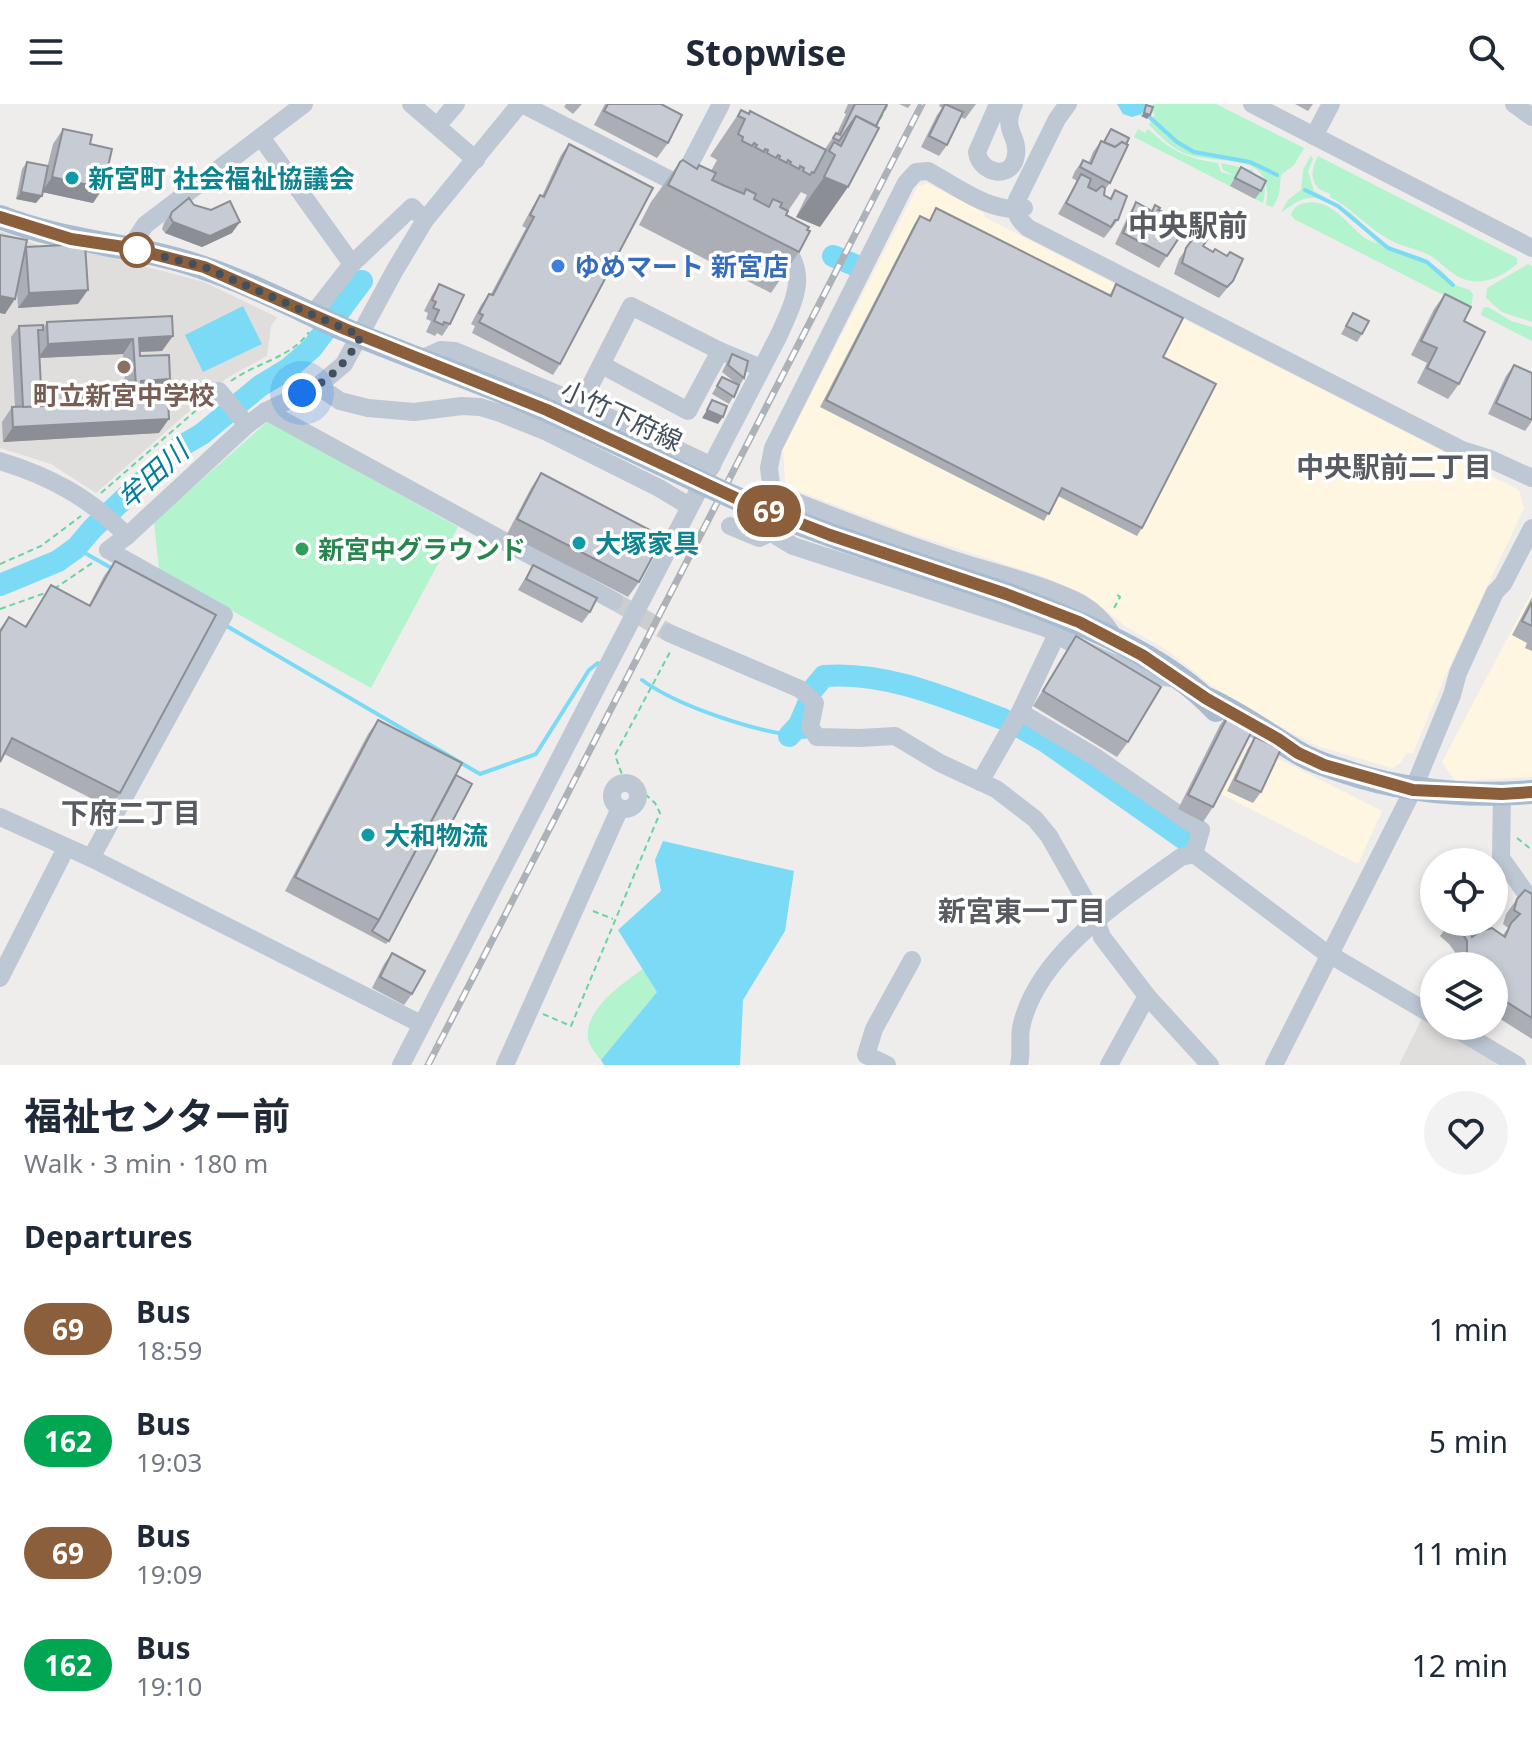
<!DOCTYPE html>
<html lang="en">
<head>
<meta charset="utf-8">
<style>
	body { margin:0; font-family:"Noto Sans","Noto Sans JP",sans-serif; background:#f2f2f3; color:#1f2937; height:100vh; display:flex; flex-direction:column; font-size:30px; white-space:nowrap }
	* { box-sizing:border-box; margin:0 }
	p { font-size:26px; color:#747a83 }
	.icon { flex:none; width:44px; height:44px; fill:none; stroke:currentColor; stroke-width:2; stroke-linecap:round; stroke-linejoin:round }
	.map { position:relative; height:961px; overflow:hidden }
	.drawer { display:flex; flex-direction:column; background:#fff; flex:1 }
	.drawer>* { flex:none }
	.badge { padding:0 16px; border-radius:26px; font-size:28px; line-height:52px }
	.controls { position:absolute; left:1420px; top:744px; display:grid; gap:16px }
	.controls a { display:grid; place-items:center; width:88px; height:88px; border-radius:50%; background:#fff; box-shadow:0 4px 12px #0003; font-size:40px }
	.you { position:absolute; width:40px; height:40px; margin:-20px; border:6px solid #fff; border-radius:50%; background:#1a73e8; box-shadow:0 0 0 12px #1a73e833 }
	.map>.badge { position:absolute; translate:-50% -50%; box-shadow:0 0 0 4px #fff }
	h2 { padding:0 24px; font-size:30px; line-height:72px }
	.round { display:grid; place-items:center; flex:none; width:84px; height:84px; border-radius:42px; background:#f2f2f3 }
	.summary { display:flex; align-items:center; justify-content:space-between; height:136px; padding:0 24px }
	h1 { font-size:38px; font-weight:700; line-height:60px }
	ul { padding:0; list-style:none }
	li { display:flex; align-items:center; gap:24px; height:112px; padding:0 24px }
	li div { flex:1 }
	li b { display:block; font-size:30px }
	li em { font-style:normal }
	li .badge { min-width:88px; font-weight:700; text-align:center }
	header { display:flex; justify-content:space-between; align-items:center; height:104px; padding:0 24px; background:#fff; font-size:36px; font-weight:700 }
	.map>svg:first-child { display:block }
	.commercial { fill:#fef6e1 }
	.education { fill:#e0dddd }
	.green { fill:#b3f3cd }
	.water { fill:#7bdaf6 }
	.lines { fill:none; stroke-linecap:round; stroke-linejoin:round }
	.stream { stroke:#7bdaf6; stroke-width:4 }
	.river { stroke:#7bdaf6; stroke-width:22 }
	.minor-tunnel { stroke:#cccdcf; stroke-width:18; stroke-dasharray:18 9; stroke-linecap:butt }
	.path { stroke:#68d5a1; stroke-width:2; stroke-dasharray:6 4; stroke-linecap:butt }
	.minor { stroke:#bdc8d4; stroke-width:18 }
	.major { stroke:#a8bbcf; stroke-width:24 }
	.rail-casing { stroke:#adb1b8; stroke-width:7 }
	.rail { stroke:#fff; stroke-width:4; stroke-dasharray:12; stroke-linecap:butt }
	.major-bridge { stroke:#a8bbcf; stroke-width:24 }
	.wall { fill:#abafb5; fill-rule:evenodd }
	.shaded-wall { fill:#8b8e94 }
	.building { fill:#c7cbd3; stroke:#8b8e94; stroke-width:2 }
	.line-casing { stroke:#fff; stroke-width:18 }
	.line { stroke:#8b5e3c; stroke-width:12 }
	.walk { stroke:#424f5c; stroke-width:8; stroke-dasharray:0 14.4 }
	.culture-dot { fill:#0f9aa8; stroke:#fff; stroke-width:3 }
	.stop-dot { fill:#fff; stroke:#8b5e3c; stroke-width:4 }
	.shop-dot { fill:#3f7fe0; stroke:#fff; stroke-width:3 }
	.education-dot { fill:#8d6e63; stroke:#fff; stroke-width:3 }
	.leisure-dot { fill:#2e9e5b; stroke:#fff; stroke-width:3 }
	.labels { text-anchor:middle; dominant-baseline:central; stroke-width:7; stroke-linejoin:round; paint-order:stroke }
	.culture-label { font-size:26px; font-weight:bold; fill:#0d838f; stroke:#fff; text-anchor:start }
	.shop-label { font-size:26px; font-weight:bold; fill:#366cbe; stroke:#fff; text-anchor:start }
	.education-label { font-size:26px; font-weight:bold; fill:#785e54; stroke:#fff }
	.street-label { font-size:26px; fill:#424f5c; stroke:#fff }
	.leisure-label { font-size:26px; font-weight:bold; fill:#27864d; stroke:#fff; text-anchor:start }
	.neighbourhood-label { font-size:28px; font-weight:bold; fill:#585c62; stroke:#fff }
	.water-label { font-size:28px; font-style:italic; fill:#027da1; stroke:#fff }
	.quarter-label { font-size:30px; font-weight:bold; fill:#585c62; stroke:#fff }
</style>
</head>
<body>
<header><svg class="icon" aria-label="menu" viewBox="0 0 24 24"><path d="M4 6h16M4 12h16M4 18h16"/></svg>Stopwise<svg class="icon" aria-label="search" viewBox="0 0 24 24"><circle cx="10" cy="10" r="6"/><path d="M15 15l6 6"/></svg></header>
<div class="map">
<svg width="1532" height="961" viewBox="0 0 1532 961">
	<rect width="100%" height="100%" fill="#efecec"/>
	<g class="commercial">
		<path d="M927,79L983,108L986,114L1519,386L1524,404L1447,568L1413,649H1406L1401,659L1392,664L1317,642L1255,609L1211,581L1167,546L1125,522L1086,491L1042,472L906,428L793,385L785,377L783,345L918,82Z"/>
		<path d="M1532,488V673L1455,677L1442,658Z"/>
		<path d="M1249,640L1382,707L1358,760L1221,690Z"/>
	</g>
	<g class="education">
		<path d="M0,127L55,147L101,151L204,178L277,213L271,222L267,252L227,274L96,389L51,360L0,344Z"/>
		<path d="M1422,914L1434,922L1507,961H1399Z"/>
	</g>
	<g class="green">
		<path d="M1153,0H1216L1304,44L1294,61L1281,71L1279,91L1273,103L1266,101C1276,44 1217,63 1184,49C1170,43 1160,32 1149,21L1155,10L1150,7Z"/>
		<path d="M1138,25L1145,29L1148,25C1172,47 1185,54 1218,59L1221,68L1235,72L1223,66L1221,59L1253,66L1255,80L1260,71C1267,78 1265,90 1263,99L1134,33Z"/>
		<path d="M1311,51L1313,55L1308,67L1314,87L1351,109L1379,136L1391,143L1421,153L1442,167L1455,181L1470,186L1473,191L1471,205L1294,115L1291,111C1294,103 1297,101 1305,99C1329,94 1345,117 1361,131C1365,135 1372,138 1378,140C1364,126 1331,91 1309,94C1297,95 1291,103 1281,108L1288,96L1301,86L1303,66Z"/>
		<path d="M1318,52L1517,154V160C1502,173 1481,183 1461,174C1449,169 1441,158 1431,152C1418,145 1403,143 1390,136C1368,124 1353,105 1330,93V90L1319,85C1309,74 1312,64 1318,52Z"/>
		<path d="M1528,160L1532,162V218L1502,208L1486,194L1487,184Z"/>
		<path d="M1488,203L1511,217L1532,223V237L1481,211L1483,204Z"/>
		<path d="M268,317L458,423L371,584L159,466L154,418Z"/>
		<path d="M643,865L657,888L601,956C596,950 589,942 588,934C584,906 623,879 643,865Z"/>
	</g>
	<g class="water">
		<path d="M1117,0H1147L1142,10L1132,13L1123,10Z"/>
		<path d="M243,202L262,240L203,268L185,231Z"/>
		<path d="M663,737L794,767L785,827L743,896L740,961H604L601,956L657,888L618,826L661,787L655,756Z"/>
	</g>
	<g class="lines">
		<g class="stream">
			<path d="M1145,9L1177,38L1194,48L1250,58L1277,71"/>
			<path d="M1305,86L1338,102L1388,144L1427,158L1453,181"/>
			<path d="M76,444L113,465"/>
			<path d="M225,521L480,670L536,650L589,566L598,559"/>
			<path d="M642,576C679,603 759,629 805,633"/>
		</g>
		<g class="river">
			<path d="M833,152L857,162"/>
			<path d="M0,481L58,457L76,444L93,424L178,344L202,330L260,282L288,265L312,244L362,177"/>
			<path d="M814,584L824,572C885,567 947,594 1003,615"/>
			<path d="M1023,625L1046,638L1187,737"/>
			<path d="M789,632L799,621L808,600"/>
		</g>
		<path class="minor-tunnel" d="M614,497L669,529"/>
		<g class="path">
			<path d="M875,24L888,0"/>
			<path d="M231,277C256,259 292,253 309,228"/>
			<path d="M101,389L208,296"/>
			<path d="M0,460L41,442L81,412"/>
			<path d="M54,485L95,457"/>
			<path d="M1114,504L1120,493L1115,489"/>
			<path d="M0,505L48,488"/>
			<path d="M625,679L615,651L670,548"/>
			<path d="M1517,734L1532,746"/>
			<path d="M593,807L613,815"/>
			<path d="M543,910L571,922L660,709L655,699L644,689L638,693"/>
		</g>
		<g class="minor">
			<path d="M411,0L476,56"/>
			<path d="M522,0L688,85"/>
			<path d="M998,0L977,48C980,71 1013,76 1016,51C1019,31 1001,27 1014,0"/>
			<path d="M1068,0L1057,15L1017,96C1014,109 1018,115 1028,124L1462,346L1488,354L1532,374"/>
			<path d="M1252,0L1532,144"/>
			<path d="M1514,0L1532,13"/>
			<path d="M438,21L456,0"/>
			<path d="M1314,32L1331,0"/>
			<path d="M261,33L352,160"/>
			<path d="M679,81L721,0"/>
			<path d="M1024,104C991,110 956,82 928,67L916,68L906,79L773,344L769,364L772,388L766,414L778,433L793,442L1046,524C1087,550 1128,569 1177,575"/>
			<path d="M130,144L145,121L304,0"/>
			<path d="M313,210L352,160L412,103L425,116"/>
			<path d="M421,255L441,246L455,247L581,300L712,362"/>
			<path d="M602,261L688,307L720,247"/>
			<path d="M318,282L340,297L368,304L414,308L462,302L480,303L500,309L547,328L659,384L689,402"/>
			<path d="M219,287L247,321"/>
			<path d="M581,300L631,202L720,247L761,264"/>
			<path d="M266,307L614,497"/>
			<path d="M0,357C50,372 90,394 127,432"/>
			<path d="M772,388C829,411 887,434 945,453C988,468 1034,477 1074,496C1091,504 1106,518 1114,534"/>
			<path d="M730,422L759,434L774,427"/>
			<path d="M669,529L800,585L815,599L810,623L817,633L860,634L895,632L940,659L996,685L1035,715L1049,732L1096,815L1102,833L1147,892L1210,961"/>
			<path d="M1020,608L1094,652L1201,726L1194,750"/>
			<path d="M980,678L1020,608L1056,532"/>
			<circle cx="625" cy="692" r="13"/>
			<path d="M1502,690L1501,754L1532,798"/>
			<path d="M0,713L91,754L421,920"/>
			<path d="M91,754L224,511L108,446L127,432L247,321L266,307L318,282L344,260L395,166L425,116L520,0"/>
			<path d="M0,874L66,744"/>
			<path d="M1451,922L1517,961"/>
			<path d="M401,961L779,231C794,197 811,168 779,137"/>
			<path d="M505,961L620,704"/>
			<path d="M887,961L866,951L874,925L912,856"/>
			<path d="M1019,961C1022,949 1019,937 1021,924C1036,850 1124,794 1181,753L1194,750L1322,846L1434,912"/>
			<path d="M1109,961L1147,892"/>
			<path d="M1274,961L1413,686L1452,591L1458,569L1495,488L1503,480L1532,424"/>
		</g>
		<g class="major">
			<path d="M0,113C65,139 135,140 201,163C249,179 295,203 341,224C395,247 451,267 506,289"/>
			<path d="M1006,490C1074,516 1166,551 1216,606"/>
			<path d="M1207,595C1239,609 1267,630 1297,648C1311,657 1328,662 1343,667C1405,688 1467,693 1532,688"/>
		</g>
		<defs>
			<path id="rail" d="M428,961L922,0"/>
		</defs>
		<use href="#rail" class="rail-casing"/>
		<use href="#rail" class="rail"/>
		<path class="major-bridge" d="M506,289C586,321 661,362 740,396C827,433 917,460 1006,490"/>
	</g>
	<g class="wall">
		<path d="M566,0H582L573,10L564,3Z"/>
		<path d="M605,0H661L668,39L657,54L594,21Z"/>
		<path d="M848,0H887L848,83L820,123L796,113L807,91L801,88L788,107L786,111L799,148L771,189L639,121L651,98L680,58L696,65L711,67L717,56L710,52L741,6L825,45L836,29H837L846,10L844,9Z"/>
		<path d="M899,0H911L908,4Z"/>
		<path d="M940,0H976L965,15L961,13L947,41L939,52L921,43L937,11L942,4L939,2Z"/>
		<path d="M1295,0H1313L1308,7Z"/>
		<path d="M63,25L90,40L103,84L93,99L42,88L36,99L16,95L22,65L27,58L46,68L53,40Z"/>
		<path d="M1111,25L1110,79L1105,85L1104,91L1110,94L1115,86L1118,116L1104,134L1058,110L1077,77L1072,74L1075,67L1083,56L1089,58L1093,48L1101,37L1103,38Z"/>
		<path d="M569,40L560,260L553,271L472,229L475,222L471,220L481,201L489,190H491L526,124L522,122L533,102L540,91L542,92L561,51Z"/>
		<path d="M1241,63L1261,87L1255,95L1230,82Z"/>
		<path d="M1136,98L1150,109L1155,101L1168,117L1184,126L1159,164L1115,140L1129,110Z"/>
		<path d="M194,101L232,129L202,143L165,129L162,125L164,119L172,108Z"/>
		<path d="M936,104L1109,192L1116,180L1163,253L1142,424L1137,432L1058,392L1044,417L820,303L915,119L920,112L929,116Z"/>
		<path d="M0,131L26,143L78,200L18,204L17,186L5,210L0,209Z"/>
		<path d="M1196,131L1203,142L1233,177L1219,194L1174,170L1179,155Z"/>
		<path d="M439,180L450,220L442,232L437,229L435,232L426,228L431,217L426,215L428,209L424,207L432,191Z"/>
		<path d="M1445,190L1464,217L1459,280L1448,295L1417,279L1427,259L1411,251L1434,205Z"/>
		<path d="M1353,209L1362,230L1357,238L1341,230Z"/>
		<path d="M172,212L162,247L140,248V252L170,275L160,290L142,291V298L159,329L3,338L2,318L12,303H15L11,233L19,222L43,224L47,218ZM123,250L126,297L82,300L56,286L46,302H42L40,254Z"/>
		<path d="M732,250L744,274L729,300L712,290L722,273L738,281L722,268L727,258Z"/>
		<path d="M1514,261L1532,269V317L1525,327L1488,310L1506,272Z"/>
		<path d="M541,369L639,478L628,493L507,430L531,384Z"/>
		<path d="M115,457L120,689L110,704L4,650L0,658V525L9,513L25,522L51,481L89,501L104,472Z"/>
		<path d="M533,461L590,508L582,519L518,486Z"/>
		<path d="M1532,493V547L1525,544L1527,539L1512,531Z"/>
		<path d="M1076,532L1128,638L1117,653L1033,602Z"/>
		<path d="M1231,606L1213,703L1203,718L1178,705L1220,621Z"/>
		<path d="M378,616L456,671L389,837L386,840L285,787L368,630Z"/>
		<path d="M1255,633L1261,688L1253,699L1227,687L1248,644Z"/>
		<path d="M1532,790V935L1494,911V862H1457V851L1449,840L1440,832L1450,818L1472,833L1503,831L1508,824L1503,820L1506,810L1517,795Z"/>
		<path d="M392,849L412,890L404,901L372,884L384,860Z"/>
	</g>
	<g class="shaded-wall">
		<path d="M1144,9L1150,11L1147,15L1141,12Z"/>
		<path d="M52,73L103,84L93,99L42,88Z"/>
		<path d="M824,73L848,83L820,123L796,113Z"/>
		<path d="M21,88L42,92L36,99L16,95Z"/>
		<path d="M173,118H240L232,129L202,143L165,129Z"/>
		<path d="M88,186L78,200L18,204L29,189Z"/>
		<path d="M0,192L15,195L5,210L0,209Z"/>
		<path d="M173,232L162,247L134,248L139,234Z"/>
		<path d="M133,235L123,250L38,254L48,240Z"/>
		<path d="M170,275L160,290L136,291L141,277Z"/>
		<path d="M707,306L723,313L718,320L702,314Z"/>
		<path d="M169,315L159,329L3,338L13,323Z"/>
	</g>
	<g class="building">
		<path d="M608,0H661L682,11L668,39L604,7Z"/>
		<path d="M855,0H887L876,22L856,12L839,37L833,34L836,29L840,31Z"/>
		<path d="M945,0L963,8L947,41L929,32Z"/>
		<path d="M1146,1L1153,3L1150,11L1144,9Z"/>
		<path d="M741,6L749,10L750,7L826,46L814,69L812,68L810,71L803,67L804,64L800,62L799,65L790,60L791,58L788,56L787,59L779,55L780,52L778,51L776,54L767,49L768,46L765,45L764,48L755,43L757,41L754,39L752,42L742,37L743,33L738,30L745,15L738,12Z"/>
		<path d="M856,12L879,24L848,83L824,73L835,51L829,47L834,38L841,42Z"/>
		<path d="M63,25L92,31L90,40L112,45L103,84L52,73Z"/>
		<path d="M1111,25L1129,34L1126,41L1122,38L1115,43L1104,38Z"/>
		<path d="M1101,37L1115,43L1122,38L1128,41L1110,79L1080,63L1083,56L1091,60Z"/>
		<path d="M569,40L653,84L560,260L479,218L483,211L479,209L489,190L493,191L534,113L530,111L540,91L544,93Z"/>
		<path d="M683,56L697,65L699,61L716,69L712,76L725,82L744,90L746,85L756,90L754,95L769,103L773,95L782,99L780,103L788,107L786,111L809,123L807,126L810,127L799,148L668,81L680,58Z"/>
		<path d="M27,58L48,62L42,92L21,88Z"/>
		<path d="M1241,63L1266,77L1261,87L1235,74Z"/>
		<path d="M1081,70L1091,75L1088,83L1096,87L1102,82L1105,84L1104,91L1111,95L1115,86L1127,92L1118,116H1115L1111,123L1066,99Z"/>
		<path d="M189,94L194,101L211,106L230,97L240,118L210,132L173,118L170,113L172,108Z"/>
		<path d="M1136,98L1150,106L1148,108L1151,110L1155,101L1160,104L1158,106L1171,111L1168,117L1184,126L1167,152L1123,129Z"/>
		<path d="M936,104L1111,192L1116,180L1183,214L1163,253L1216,280L1142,424L1062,384L1049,410L826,296L920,112L930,117Z"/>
		<path d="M0,131L27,136L15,195L0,192Z"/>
		<path d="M1196,131L1207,136L1203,142L1213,148L1215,145L1227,152L1230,148L1243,155L1233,177L1227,183L1182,159L1186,144Z"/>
		<path d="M85,140L88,186L29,189L26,143Z"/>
		<path d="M439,180L464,191L450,220L444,218L443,221L434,217L439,206L433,204L436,198L432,196Z"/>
		<path d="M1445,190L1471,203L1464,217L1485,228L1459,280L1427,264L1437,244L1421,237Z"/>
		<path d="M1353,209L1369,217L1362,230L1346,222Z"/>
		<path d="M172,212L173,232L139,234L140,252L169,251L170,275L141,277L142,298L168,296L169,315L13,323L12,303L57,301L56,286L82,285V300L137,297L133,235L48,240L47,218Z"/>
		<path d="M43,221V226H38L42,302L23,303L19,222Z"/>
		<path d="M732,250L748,257L744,274L728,261Z"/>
		<path d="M1514,261L1532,269V316L1496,299Z"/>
		<path d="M722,273L739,281L734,293L717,282Z"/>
		<path d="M712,296L727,302L723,313L707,306Z"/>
		<path d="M541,369L663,433L639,478L517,415Z"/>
		<path d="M115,457L216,511L120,689L12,634L0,658V528L9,513L26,523L51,481L90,502Z"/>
		<path d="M533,461L597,494L590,508L526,475Z"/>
		<path d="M1532,498V522L1522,517Z"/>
		<path d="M1076,532L1161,583L1128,638L1043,587Z"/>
		<path d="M1231,606L1256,619L1213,703L1188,691Z"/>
		<path d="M378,616L462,659L379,816L295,773Z"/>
		<path d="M1255,633L1281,645L1261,688L1235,676Z"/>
		<path d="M456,671L472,680L389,837L372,827L379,816Z"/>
		<path d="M1525,786L1532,790V914L1494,890V862H1472L1467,856V837L1460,825L1450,818H1462L1465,820L1472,833L1480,827L1492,824L1505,833L1511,819L1520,810L1514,806L1517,795Z"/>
		<path d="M392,849L425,867L412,890L380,873Z"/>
	</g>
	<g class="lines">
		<defs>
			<path id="line" d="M0,113L71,135L130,144L204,163L345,225L547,306L740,396L830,431L1006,490L1079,518L1142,551L1207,595L1278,635L1298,649L1324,661L1413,686L1502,690L1532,688"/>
		</defs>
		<use href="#line" class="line-casing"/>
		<use href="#line" class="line"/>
		<path class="walk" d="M137,146L130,144L204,163L361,232C347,258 330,277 302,289"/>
	</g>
	<g class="culture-dot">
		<circle cx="72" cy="74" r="8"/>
		<circle cx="579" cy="439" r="8"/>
		<circle cx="368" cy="731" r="8"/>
	</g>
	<circle class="stop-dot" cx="137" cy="146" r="16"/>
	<circle class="shop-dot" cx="558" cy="162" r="8"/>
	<circle class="education-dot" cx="124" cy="263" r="8"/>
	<circle class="leisure-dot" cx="302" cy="445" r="8"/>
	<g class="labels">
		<g class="culture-label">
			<text x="88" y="74">新宮町 社会福祉協議会</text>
			<text x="595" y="439">大塚家具</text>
			<text x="384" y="731">大和物流</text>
		</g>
		<g class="shop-label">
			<text x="574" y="162">ゆめマート 新宮店</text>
		</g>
		<g class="education-label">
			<text x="124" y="291">町立新宮中学校</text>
		</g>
		<g class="street-label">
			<text transform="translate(622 311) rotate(25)">小竹下府線</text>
		</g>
		<g class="leisure-label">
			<text x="318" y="445">新宮中グラウンド</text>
		</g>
		<g class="neighbourhood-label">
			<text x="1394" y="362">中央駅前二丁目</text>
			<text x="131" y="708">下府二丁目</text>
			<text x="1022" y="806">新宮東一丁目</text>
		</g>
		<g class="water-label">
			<text transform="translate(152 370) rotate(-42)">牟田川</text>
		</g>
		<g class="quarter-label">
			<text x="1188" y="120">中央駅前</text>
		</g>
	</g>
</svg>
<div class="controls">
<a><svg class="icon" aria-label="locate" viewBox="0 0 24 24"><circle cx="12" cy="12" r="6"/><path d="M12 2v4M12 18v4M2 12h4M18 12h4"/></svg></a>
<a><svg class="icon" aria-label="layers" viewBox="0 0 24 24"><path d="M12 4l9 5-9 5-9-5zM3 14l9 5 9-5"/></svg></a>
</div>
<div class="you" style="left:302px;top:289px"></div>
<b class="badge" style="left:769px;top:407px;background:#8b5e3c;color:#fff">69</b>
</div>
<section class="drawer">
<div class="summary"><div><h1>福祉センター前</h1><p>Walk · 3 min · 180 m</p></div><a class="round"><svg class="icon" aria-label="heart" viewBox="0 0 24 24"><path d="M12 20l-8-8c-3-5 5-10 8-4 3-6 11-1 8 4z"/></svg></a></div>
<h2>Departures</h2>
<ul>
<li><span class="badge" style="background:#8b5e3c;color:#fff">69</span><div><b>Bus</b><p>18:59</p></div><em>1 min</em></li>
<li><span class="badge" style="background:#00a651;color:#fff">162</span><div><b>Bus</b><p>19:03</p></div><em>5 min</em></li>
<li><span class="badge" style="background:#8b5e3c;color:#fff">69</span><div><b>Bus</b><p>19:09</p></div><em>11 min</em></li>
<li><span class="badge" style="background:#00a651;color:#fff">162</span><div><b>Bus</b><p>19:10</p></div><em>12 min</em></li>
</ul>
</section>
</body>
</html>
